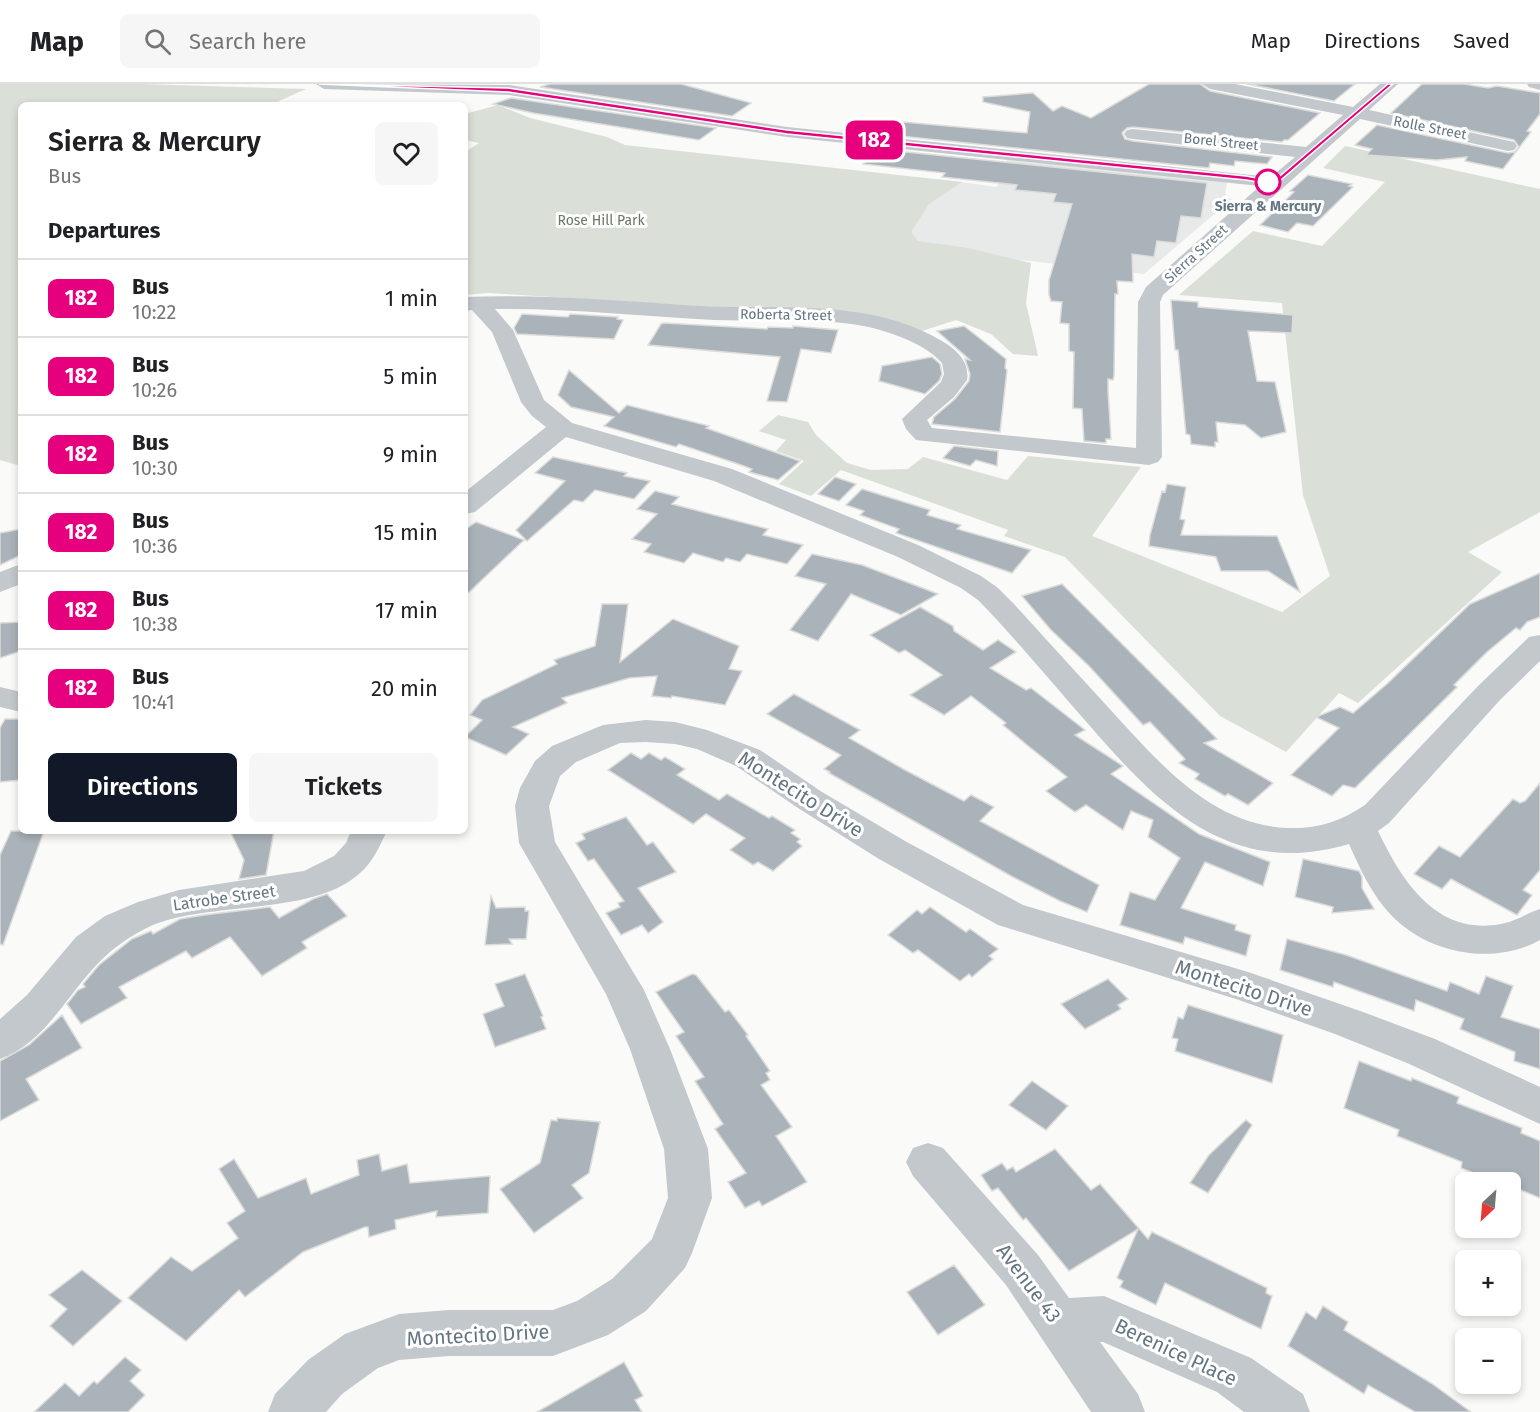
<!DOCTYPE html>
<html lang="en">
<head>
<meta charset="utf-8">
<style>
	body { margin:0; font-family:"Fira Sans",sans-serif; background:#f6f6f6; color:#202124; height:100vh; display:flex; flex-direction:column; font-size:22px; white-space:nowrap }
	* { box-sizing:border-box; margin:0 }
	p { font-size:20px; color:#757577 }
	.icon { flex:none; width:33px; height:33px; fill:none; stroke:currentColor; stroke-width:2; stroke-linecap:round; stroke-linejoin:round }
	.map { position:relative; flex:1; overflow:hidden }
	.panel { position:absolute; left:18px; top:18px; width:450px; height:732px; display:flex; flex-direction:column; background:#fff; border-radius:9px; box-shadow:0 3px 9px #0003 }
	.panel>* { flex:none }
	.badge { padding:0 12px; border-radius:9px; font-size:21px; line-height:39px }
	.needle { width:39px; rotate:206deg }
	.buttons { position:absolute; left:1455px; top:1088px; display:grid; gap:12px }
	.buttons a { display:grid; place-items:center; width:66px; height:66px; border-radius:9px; background:#fff; box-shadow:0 3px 9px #0003; font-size:30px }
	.map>.badge { position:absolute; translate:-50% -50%; box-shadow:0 0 0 3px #fff }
	h2 { padding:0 30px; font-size:22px; line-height:54px }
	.round { display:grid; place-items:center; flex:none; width:63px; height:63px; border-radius:9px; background:#f6f6f6 }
	.head { display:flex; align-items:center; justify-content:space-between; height:102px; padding:0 30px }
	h1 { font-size:28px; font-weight:600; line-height:45px }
	.button { display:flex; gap:12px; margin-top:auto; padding:12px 30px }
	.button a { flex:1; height:69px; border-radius:9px; background:#111827; color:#fff; font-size:24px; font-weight:600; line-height:69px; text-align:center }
	.button a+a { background:#f6f6f6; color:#202124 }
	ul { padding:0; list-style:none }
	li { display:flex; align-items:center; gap:18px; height:78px; padding:0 30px; border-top:2px solid #e0e0e0 }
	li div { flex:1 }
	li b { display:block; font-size:22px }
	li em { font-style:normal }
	li .badge { min-width:66px; font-weight:700; text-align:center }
	header { display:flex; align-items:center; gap:36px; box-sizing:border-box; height:84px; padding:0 30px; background:#fff; border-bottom:2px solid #e0e0e0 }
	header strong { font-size:28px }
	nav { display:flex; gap:33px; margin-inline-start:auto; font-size:21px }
	.search { width:420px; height:54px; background:#f6f6f6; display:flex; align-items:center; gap:15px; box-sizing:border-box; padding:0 21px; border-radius:9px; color:#757577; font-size:22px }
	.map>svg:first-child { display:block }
	.built { fill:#e8e9e9 }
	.green { fill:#dadfd7 }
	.building { fill:#aab3b9; stroke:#dcdcda; stroke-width:1.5 }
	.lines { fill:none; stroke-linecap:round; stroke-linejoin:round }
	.minor { fill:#c3c8cc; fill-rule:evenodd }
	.line { fill:#e6007e; stroke:#fff; stroke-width:1.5 }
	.stop-dot { fill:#fff; stroke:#e6007e; stroke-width:3 }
	.labels { text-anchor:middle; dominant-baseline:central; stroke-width:6; stroke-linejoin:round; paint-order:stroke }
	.far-street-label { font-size:14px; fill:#657683; stroke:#fff }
	.far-stop-label { font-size:14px; font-weight:bold; fill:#657683; stroke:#fff }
	.far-park-label { font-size:14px; fill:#687a64; stroke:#fff }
	.street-label { font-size:16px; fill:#657683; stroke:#fff }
	.near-street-label { font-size:20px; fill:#657683; stroke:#fff }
</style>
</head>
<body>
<header>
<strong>Map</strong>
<div class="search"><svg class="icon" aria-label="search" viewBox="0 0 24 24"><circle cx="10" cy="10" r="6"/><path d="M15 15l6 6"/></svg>Search here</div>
<nav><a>Map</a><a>Directions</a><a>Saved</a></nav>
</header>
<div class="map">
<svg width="1540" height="1328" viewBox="0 0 1540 1328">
	<rect width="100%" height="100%" fill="#fafaf8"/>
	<path class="built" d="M1007,76L1227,97L1225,113L1232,115L1144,190L922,165L883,126L938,95L997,103Z"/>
	<g class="green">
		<path d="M0,0H140L306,5L270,21H21V382L0,376Z"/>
		<path d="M498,21L530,34L607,53L625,61L962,98L929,120L911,148L918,157L968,164L1031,179L1026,219L1038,272L1013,270L991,250L956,236L922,247L897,238L847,227L698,222L488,209L465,211V68L479,59L465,56V30Z"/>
		<path d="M1345,62L1540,105V428L1468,468L1502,488L1358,619L1339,609L1286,668L1220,632L1065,473L1004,452L1008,446L841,386L811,412L779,400L804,377L776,367L786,356L759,347L778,331L808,338L816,351L847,379L871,386L908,385L923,373L1007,396L1028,372L1141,383L1092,452L1282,528L1330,492L1303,411L1282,219L1179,211L1253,147L1322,162L1385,98L1323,84Z"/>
	</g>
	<g class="building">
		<path d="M550,0H681L751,19L732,32L540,3Z"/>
		<path d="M1149,0H1200L1210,7L1320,29L1288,56H1284L1282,58L1133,43L1127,44L1122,49L1125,55L1133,57L1272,73L1267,80L1235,77L1234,82L1210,79L1209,84L890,51L903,38L1027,49L1030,28L983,18V13L1033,9L1053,27L1062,22L1091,34Z"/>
		<path d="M1247,0H1355L1334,17Z"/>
		<path d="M1422,0H1464L1488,4L1497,2L1540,9V30L1527,47L1531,48L1503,85L1465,77L1467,73L1437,76L1366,71L1372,65L1355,61L1377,41L1508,69L1514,68L1519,63L1514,56L1391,29Z"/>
		<path d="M511,14L716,44L699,56L533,29L493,20Z"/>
		<path d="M877,65L1207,99L1201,134L1181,132L1176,159L1157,157L1154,173L1132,170L1133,198L1117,197L1118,210H1115L1114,292L1113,296L1108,295V307L1111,355H1106V359L1084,357L1082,325L1073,324L1074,268L1069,267V240L1060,239L1062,218L1051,217L1049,211V196L1072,120L1053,118L1056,110L1015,106L1017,101L942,93L945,89L863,80Z"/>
		<path d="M1308,91L1352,100L1349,102L1353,103L1313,142L1297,139L1288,148L1260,141L1294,108L1290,107Z"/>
		<path d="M1171,216L1198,218V223L1293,231L1292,249L1248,247L1257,297L1275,298L1286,348L1261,354L1245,341L1216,338L1218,358H1215V363L1191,360L1190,351L1186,350L1178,266H1175Z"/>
		<path d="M522,230L568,233L570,230L618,233L617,235L623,236L614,255L517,250L514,244Z"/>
		<path d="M664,239L767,245L768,243L793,244V242L838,246L831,269L801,265L787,318L767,317L780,273L648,261L661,240Z"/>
		<path d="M964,242L1006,275L1005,284L1007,286L1000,348L932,340L934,333L955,315L969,297L970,290L965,275L970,276L937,247Z"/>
		<path d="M932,273L940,280L942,290L939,297L925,310L879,297L882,282Z"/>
		<path d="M569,286L619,329L627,321L709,342L706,344L800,377L778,396L749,388L752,385L741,381L679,360L676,363L604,342L614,333L571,323L558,311Z"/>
		<path d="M954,362L998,367L997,382L976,376L970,382L943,374Z"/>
		<path d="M553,373L627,389L624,392L650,397L634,415L595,406L583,418L574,416L527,457L516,446L565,397L535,389Z"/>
		<path d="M835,393L856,400L839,417L818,410Z"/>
		<path d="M1167,400L1186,403L1180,435L1185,436L1181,451L1277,452L1300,508L1268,487H1221L1216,473L1149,462L1150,451L1162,407L1165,408Z"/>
		<path d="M862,405L930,426L927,431L961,441L957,445L1031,466L1012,489L896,449L899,445L860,431L864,427L846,421Z"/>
		<path d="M655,407L679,413L672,420L768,445L763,451L803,461L787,480L747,470L740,478L726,474L723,478L693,469L684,479L644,468L651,460L632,455L657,430L637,425Z"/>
		<path d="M476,438L524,456L465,512V446Z"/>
		<path d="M21,445V471L0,481V449Z"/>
		<path d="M812,470L862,481L938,510L901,531L851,510L818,557L790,546L826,500L795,492Z"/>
		<path d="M1540,489V533L1527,538L1520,546L1516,544L1487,568L1454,601L1457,603L1355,704L1343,701L1332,712L1291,691L1339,644L1316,633L1340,623L1353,629L1388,599L1470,520Z"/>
		<path d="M1062,500L1217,655L1204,659L1273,699L1248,721L1228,710L1225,712L1195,695L1199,690L1179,679L1185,675L1150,638L1143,641L1089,582L1051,546L1022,512Z"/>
		<path d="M602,520H628L620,578L673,535L739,562L729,585L742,587L725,621L672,612L671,614L652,612L657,592L629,594L562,614L567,619L513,643L529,650L506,671L465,653L482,636L470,631L482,616L557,580L554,576L595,562Z"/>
		<path d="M920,523L953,542L954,547L983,566L998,556L1016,568L990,584L1026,606L1031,604L1085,646L1075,651L1123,682L1111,690L1199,750L1270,778L1263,802L1205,778L1181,824L1236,841L1235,846L1251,851L1246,872L1185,853L1183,860L1120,841L1130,808L1155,816L1180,774L1148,753L1153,736L1131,727L1123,746L1086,721L1075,728L1046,707L1067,693L1027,661L1003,641L1006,639L971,612L944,631L910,611L942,591L905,566L899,569L870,551Z"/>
		<path d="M21,538V567L0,574V539Z"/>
		<path d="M794,610L860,646L849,654L905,686L964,717L971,711L994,723L980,737L1099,801L1087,828L1060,817L1011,792L829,689L830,688L824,685L841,671L767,630Z"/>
		<path d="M5,635H21V696L0,698V644Z"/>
		<path d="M631,669L641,675L649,669L661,676L665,673L685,685L677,691L719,716L727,710L769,734L772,732L795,746L791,749L800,755L797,758L802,762L773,787L758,778L753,781L730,766L745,754L706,730L693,740L608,686Z"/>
		<path d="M1540,699V786L1523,806L1532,811L1517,831L1451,795L1442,805L1414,790L1439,762L1460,773L1513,715L1520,719L1525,717Z"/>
		<path d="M626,733L647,761L653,758L676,788L638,804L663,838L648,849L642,841L621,851L606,829L620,823L618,819L624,817L594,775L588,777L576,759L585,755L582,750Z"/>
		<path d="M11,747H44L3,861L0,860V771Z"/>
		<path d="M230,747H274L266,791L239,795L244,776Z"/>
		<path d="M1303,775L1359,787L1362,793V804L1374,825L1332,829L1333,823L1295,813Z"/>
		<path d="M327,810L347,832L302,858L307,864L262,892L230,853L192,874L186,867L119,903L127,914L81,940L67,920L78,906L85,903L83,900L99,881L132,855L151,847L153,850L180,835L204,831L270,823L279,834L313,815Z"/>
		<path d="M491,812L496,824L525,823V827H529L526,855H509L512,860L485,861Z"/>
		<path d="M930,823L966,848L970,845L998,865L989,872L993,875L972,893L969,890L960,897L918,866L913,869L888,851L917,826L922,830Z"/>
		<path d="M1287,855L1346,871L1447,907L1450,898L1479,910L1486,892L1513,902L1501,933L1540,945V985L1514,977L1515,968L1460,945L1464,935L1416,916L1414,927L1334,898L1333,903L1280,886Z"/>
		<path d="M525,890L543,932L541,933L546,945L495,963L483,930L504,922L495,900Z"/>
		<path d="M692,890L696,891L725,928L729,926L748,951L746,952L770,987L766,989L770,996L761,1001L792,1043L776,1052L807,1098L762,1122L759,1117L745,1124L728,1098L746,1089L715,1045L723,1040L695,997L704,993L676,952L684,948L656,908Z"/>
		<path d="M1108,895L1128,915L1118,921L1121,925L1085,945L1061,920Z"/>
		<path d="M1188,921L1283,951L1272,999L1175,967L1178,955L1172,954L1178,933L1183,935Z"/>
		<path d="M62,931L82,964L26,995L39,1016L0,1037V977L29,961Z"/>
		<path d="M1359,977L1411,997L1412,994L1459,1013L1457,1019L1522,1044L1521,1049L1540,1057V1114L1511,1102L1510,1104V1098H1496L1461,1084L1462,1078L1397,1052L1399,1046L1344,1024Z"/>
		<path d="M1032,997L1068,1022L1046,1046L1009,1021Z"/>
		<path d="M557,1034L600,1038L589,1089L572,1101L583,1114L534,1149L500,1105L540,1079L551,1036L557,1037Z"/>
		<path d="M1246,1036L1252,1041L1208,1109L1190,1099L1209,1071Z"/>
		<path d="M1055,1065L1091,1106L1100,1100L1148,1155L1152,1148L1267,1204L1266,1209L1272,1212L1261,1245L1165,1199L1156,1221L1120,1203L1123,1197L1117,1194L1138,1145L1069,1187L1026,1134L1023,1136L998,1104L992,1107L981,1091L1002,1079L1007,1086L1013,1083L1016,1088Z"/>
		<path d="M379,1070L382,1087L407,1080L410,1099L490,1092L488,1129L436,1133L437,1127L395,1136L396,1145L369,1153L368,1143H365L303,1168L245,1213L239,1206L186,1257L128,1214L171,1173L192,1187L238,1154L227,1139L245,1127L219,1085L234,1075L258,1114L306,1094L311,1110L359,1091L357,1076Z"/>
		<path d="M954,1181L985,1221L938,1251L907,1208Z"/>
		<path d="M82,1186L122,1217L73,1262L50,1242L67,1225L49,1211Z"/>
		<path d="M1323,1222L1348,1238L1344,1246L1431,1299L1471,1328H1415L1368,1301L1364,1310L1288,1262L1306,1228L1316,1235Z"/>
		<path d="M125,1273L141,1286L130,1297L145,1311L128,1328H34L65,1299L79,1312L94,1297L97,1300Z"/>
		<path d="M624,1278L643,1312L635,1316L642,1328H537Z"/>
	</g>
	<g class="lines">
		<g class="minor">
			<path d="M316,0L509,1L787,43L1271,93L1295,73L1133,55L1127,54L1124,50L1127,46L1133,45L1306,63L1343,31L1210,5L1202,0H1235L1353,23L1380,0H1398L1369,26L1514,58L1517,62L1514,66L1508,67L1360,35L1163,211L1160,218L1162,373L1158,378L1149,381L916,356L906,345L902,335L941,298L944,290L942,279C926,261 896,250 873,244C822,232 767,238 714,236C641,232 568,224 495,225L513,246L544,316L572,339L732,385L918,461L981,492L998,504L1014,520C1045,554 1076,588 1107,622C1156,675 1209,741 1288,744C1317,745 1340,738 1365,721L1478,602L1529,553L1540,551V577L1500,616L1389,739L1378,747C1402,797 1436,852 1501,840C1515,838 1527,829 1540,825V856C1493,882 1428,870 1391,831C1372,811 1360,785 1349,760C1232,795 1160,723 1090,642C1053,600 1017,556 978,516L961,504L898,473L714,397L566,353L475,428L465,430V408L546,343L532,332L521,318L492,248L472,226L465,227V213C544,210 623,217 701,222C782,226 869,214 942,257C956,265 970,278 967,296L954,313L927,336L932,344L1136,364L1138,218L1146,203L1260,102L787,53L509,11L324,5Z"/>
			<path d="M1527,0H1540V6L1529,3Z"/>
			<path d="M21,480V500L0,508V488Z"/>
			<path d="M0,603L21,608V628L0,623Z"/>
			<path d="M646,636L675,638L707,646L760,666L822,708L905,757L1023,821L1248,888L1363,928L1435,955L1540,1003V1040L1407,979L1335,950L1239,916L998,841L879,775L798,724L736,682L697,665L675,660L646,658L620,659L576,678L560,692L549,722L555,758L644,906L670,965L708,1065L712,1114L692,1169L685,1184L646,1227L608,1251L553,1272H449L399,1276L378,1284L342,1310L326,1328H268L275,1310L308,1276L345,1250L399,1230L449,1226H553L577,1217L612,1195L652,1155L668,1114L664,1065L630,965L606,910L519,759L515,722L520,704L535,677L552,662L603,641Z"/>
			<path d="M351,747H387C379,763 373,778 360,789C314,832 211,817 153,841C129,852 108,867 91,887C63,918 42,960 0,975V935L27,911L76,853L105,832L138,818L179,806L304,787L334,772L346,759Z"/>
			<path d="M928,1059L943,1064L1038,1171L1069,1214L1104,1212L1251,1274L1303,1310L1310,1328H1244L1217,1308L1103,1258H1100L1138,1310L1145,1328H1091L1006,1201L913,1092L906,1078L913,1064Z"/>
		</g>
	</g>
	<path class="line" d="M319,0H322L508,4L787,46L1246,92L1274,97L1388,0H1393L1275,101L1246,96L787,50L508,8Z"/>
	<circle class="stop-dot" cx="1268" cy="98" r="12"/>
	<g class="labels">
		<g class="far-street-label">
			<text transform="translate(1430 44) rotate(11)">Rolle Street</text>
			<text transform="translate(1221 58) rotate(6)">Borel Street</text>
			<text transform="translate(1196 170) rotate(-42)">Sierra Street</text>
			<text transform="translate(786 231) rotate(1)">Roberta Street</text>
		</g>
		<g class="far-stop-label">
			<text x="1268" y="122">Sierra &amp; Mercury</text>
		</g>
		<g class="far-park-label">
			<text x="601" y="136">Rose Hill Park</text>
		</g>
		<g class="street-label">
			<text transform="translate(224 814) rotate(-8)">Latrobe Street</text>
		</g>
		<g class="near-street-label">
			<text transform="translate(801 710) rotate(32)">Montecito Drive</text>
			<text transform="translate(1244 904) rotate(18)">Montecito Drive</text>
			<text transform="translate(1029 1199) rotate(53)">Avenue 43</text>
			<text transform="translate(478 1251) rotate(-3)">Montecito Drive</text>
			<text transform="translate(1176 1268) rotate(25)">Berenice Place</text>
		</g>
	</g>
</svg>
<div class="buttons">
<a><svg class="needle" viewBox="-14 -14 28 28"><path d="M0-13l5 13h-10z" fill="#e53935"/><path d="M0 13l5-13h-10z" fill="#757577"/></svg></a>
<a>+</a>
<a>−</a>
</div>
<b class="badge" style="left:874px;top:56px;background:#e6007e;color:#fff">182</b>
<section class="panel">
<div class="head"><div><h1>Sierra &amp; Mercury</h1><p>Bus</p></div><a class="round"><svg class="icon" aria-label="heart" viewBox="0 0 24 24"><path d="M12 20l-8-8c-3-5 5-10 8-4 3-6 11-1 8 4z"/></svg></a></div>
<h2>Departures</h2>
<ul>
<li><span class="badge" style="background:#e6007e;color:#fff">182</span><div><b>Bus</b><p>10:22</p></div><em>1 min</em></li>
<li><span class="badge" style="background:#e6007e;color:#fff">182</span><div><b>Bus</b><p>10:26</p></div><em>5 min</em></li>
<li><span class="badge" style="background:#e6007e;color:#fff">182</span><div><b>Bus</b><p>10:30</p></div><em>9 min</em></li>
<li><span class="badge" style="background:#e6007e;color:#fff">182</span><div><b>Bus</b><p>10:36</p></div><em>15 min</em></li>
<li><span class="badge" style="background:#e6007e;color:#fff">182</span><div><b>Bus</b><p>10:38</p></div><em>17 min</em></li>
<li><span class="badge" style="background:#e6007e;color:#fff">182</span><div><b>Bus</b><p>10:41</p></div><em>20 min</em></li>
</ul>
<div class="button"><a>Directions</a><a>Tickets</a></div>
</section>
</div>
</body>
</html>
